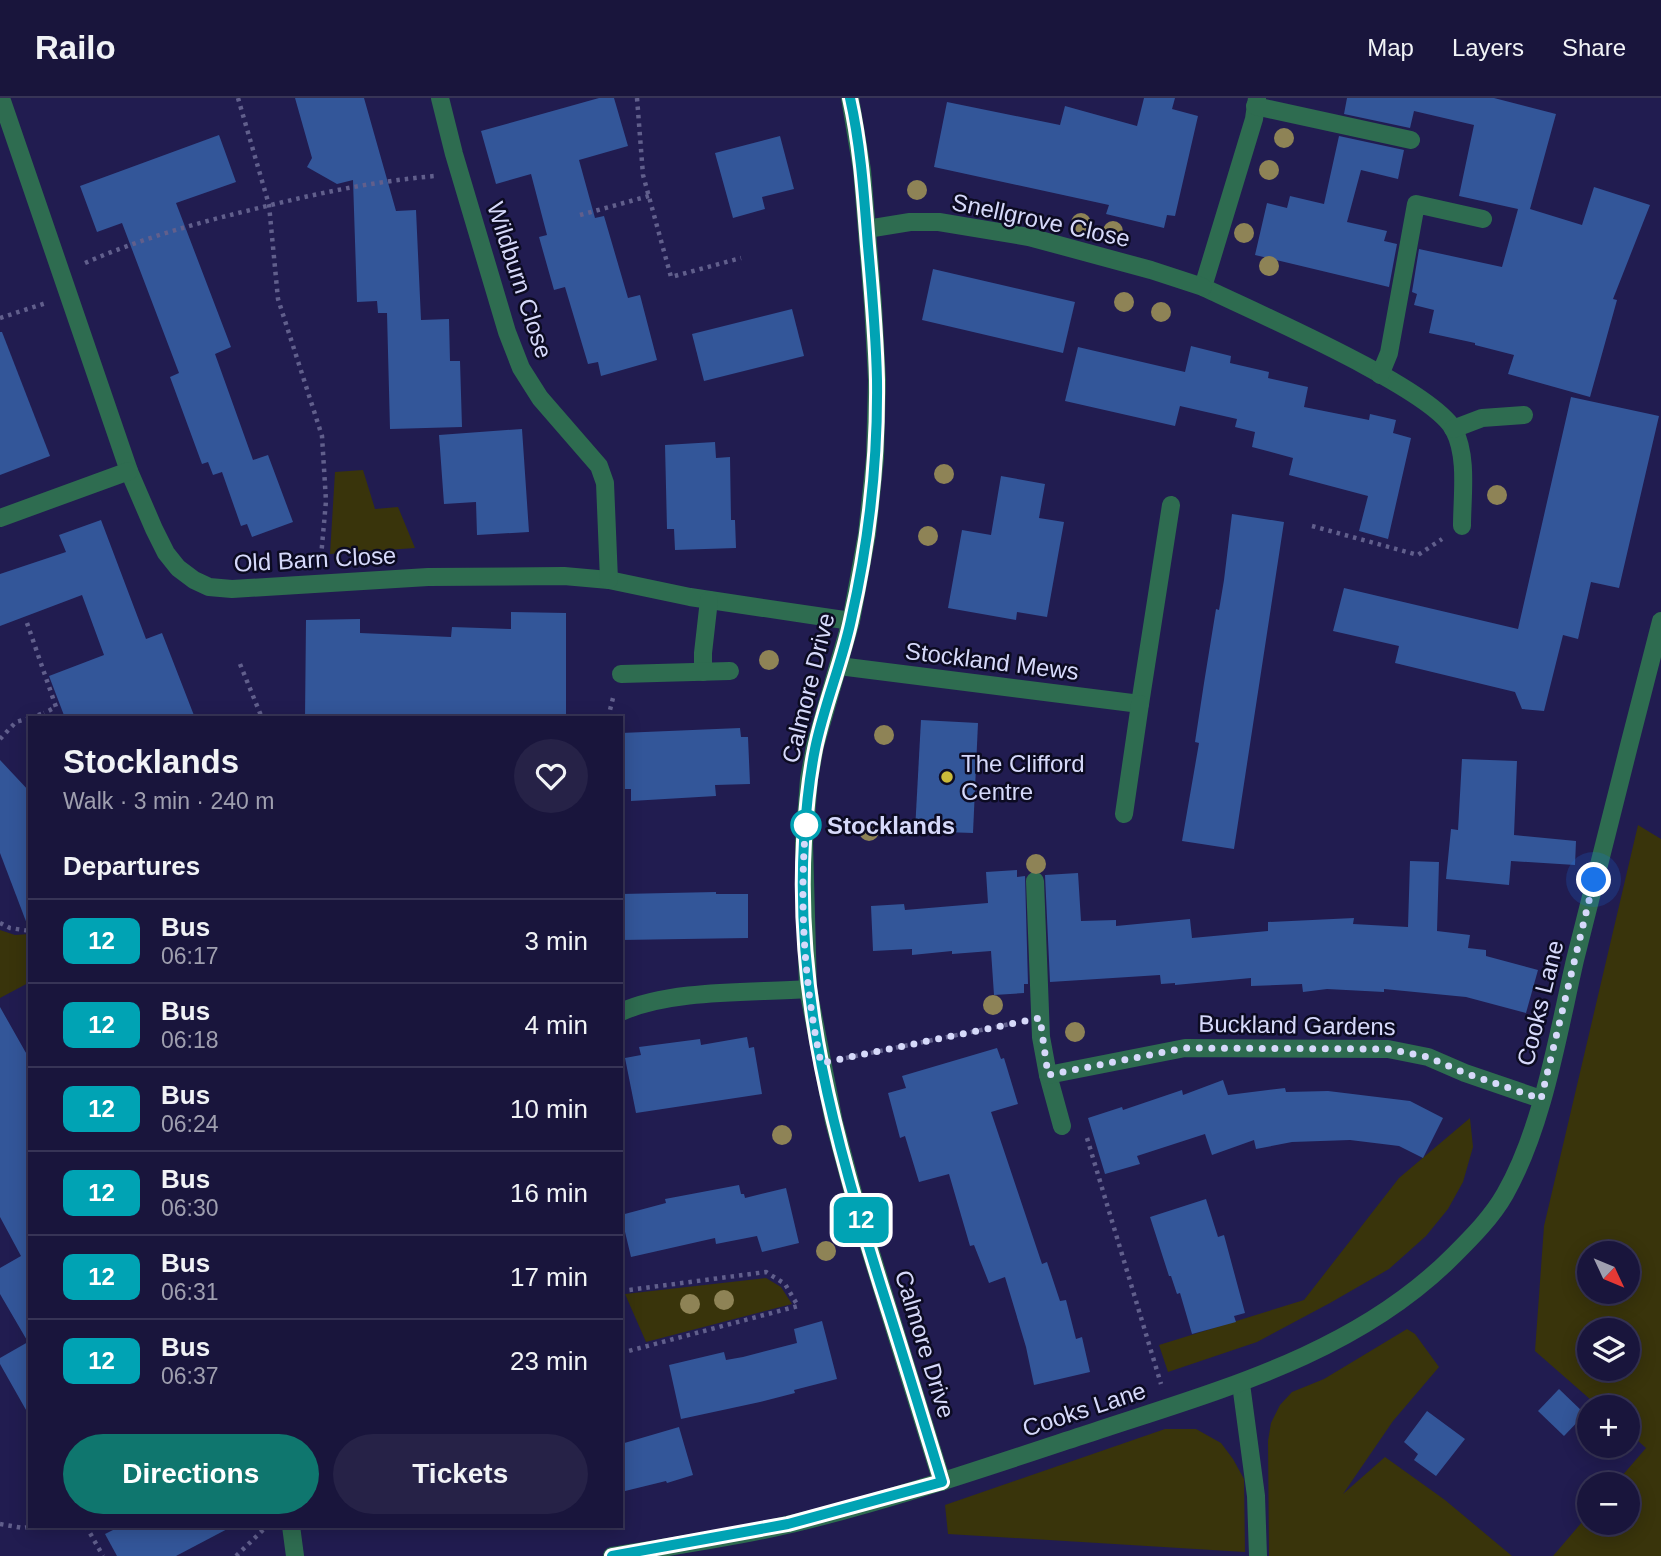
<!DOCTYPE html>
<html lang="en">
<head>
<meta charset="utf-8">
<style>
	body { margin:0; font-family:Helvetica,sans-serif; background:#262247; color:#f1f3f6; height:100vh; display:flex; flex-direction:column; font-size:26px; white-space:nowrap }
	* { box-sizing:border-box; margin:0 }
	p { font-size:23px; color:#9f9faf }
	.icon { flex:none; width:38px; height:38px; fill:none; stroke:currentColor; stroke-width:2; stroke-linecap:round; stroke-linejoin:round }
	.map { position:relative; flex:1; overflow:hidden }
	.panel { position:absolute; left:28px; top:618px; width:595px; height:812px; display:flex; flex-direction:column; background:#19153c; border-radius:0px; box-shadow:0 4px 18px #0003,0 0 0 2px #373456 }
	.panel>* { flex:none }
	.badge { padding:0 14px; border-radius:10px; font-size:24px; line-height:46px }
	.needle { width:46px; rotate:134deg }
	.controls { position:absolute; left:1577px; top:1143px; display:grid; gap:14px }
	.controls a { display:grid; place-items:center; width:63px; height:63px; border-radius:50%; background:#19153c; box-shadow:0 4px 18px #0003,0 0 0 2px #373456; font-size:35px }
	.you { position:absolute; width:35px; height:35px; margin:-18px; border:5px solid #fff; border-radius:50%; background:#1a73e8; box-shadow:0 0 0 10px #1a73e833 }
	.map>.badge { position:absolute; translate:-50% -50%; box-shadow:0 0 0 4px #fff }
	h2 { padding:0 35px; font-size:26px; line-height:63px }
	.round { display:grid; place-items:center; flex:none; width:74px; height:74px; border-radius:37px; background:#262247 }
	.summary { display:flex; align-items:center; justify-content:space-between; height:119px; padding:0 35px }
	h1 { font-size:33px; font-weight:700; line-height:52px }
	.action { display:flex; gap:14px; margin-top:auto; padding:14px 35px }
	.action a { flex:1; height:80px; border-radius:42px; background:#0f766e; color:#fff; font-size:28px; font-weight:700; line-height:80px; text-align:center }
	.action a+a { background:#262247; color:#f1f3f6 }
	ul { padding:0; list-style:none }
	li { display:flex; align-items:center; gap:21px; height:84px; padding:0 35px; border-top:2px solid #373456 }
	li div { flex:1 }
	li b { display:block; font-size:26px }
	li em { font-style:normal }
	li .badge { min-width:77px; font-weight:700; text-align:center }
	header { display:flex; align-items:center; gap:42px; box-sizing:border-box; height:98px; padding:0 35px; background:#19153c; border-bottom:2px solid #373456 }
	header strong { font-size:33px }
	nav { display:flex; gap:38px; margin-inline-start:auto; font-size:24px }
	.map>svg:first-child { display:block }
	.green { fill:#39340b; fill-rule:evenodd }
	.building { fill:#335699 }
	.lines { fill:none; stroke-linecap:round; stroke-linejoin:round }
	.path { stroke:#615f8c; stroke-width:4.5; stroke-dasharray:3.5 5; stroke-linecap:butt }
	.minor { stroke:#2e6c50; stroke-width:18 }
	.tree { fill:#8e8356 }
	.line-casing { stroke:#fff; stroke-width:16 }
	.line { stroke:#00a3b4; stroke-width:10 }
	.walk { stroke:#d6d9fa; stroke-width:7; stroke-dasharray:0 12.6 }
	.poi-dot { fill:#caba3a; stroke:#0c0b22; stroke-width:2.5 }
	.stop-dot { fill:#fff; stroke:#00a3b4; stroke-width:3.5 }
	.labels { text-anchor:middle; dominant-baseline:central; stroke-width:5; stroke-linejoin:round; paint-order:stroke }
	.street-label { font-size:24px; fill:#d6d9fa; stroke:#0c0b22 }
	.poi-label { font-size:24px; fill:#d6d9fa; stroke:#0c0b22; text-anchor:start }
	.stop-label { font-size:24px; font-weight:bold; fill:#d6d9fa; stroke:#0c0b22; text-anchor:start }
</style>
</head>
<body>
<header>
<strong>Railo</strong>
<nav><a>Map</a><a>Layers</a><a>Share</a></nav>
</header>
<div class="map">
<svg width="1661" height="1458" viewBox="0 0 1661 1458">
	<rect width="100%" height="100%" fill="#211c50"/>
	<g class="green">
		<path d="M363,372L375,411L398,409L415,450L330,456L335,374Z"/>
		<path d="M1638,727L1661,741V1458H1553L1589,1416V1424H1628V1386H1615L1646,1350L1628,1334V1309H1599L1535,1253L1544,1128ZM1628,1155V1194H1589V1155ZM1589,1232H1628V1270H1589Z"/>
		<path d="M0,832L15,837L30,836V884L0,900Z"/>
		<path d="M1470,1020L1473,1049L1463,1084L1448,1111L1426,1138L1389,1171L1330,1205L1257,1244L1168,1274L1159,1247L1304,1202L1399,1080Z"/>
		<path d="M766,1180L781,1189L792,1206L646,1244L625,1196Z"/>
		<path d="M1407,1231L1415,1236L1439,1269L1393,1323L1343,1396L1385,1359L1445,1402L1512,1458H1269L1268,1343L1271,1325L1280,1307L1292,1294L1324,1281Z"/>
		<path d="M1165,1331H1196L1221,1345L1233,1361L1244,1381L1245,1454L948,1436L945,1407Z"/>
	</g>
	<g class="building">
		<path d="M295,0H364L396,113L416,112L421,222L449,221L450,263H460L462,329L390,331L387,215H378L377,203L357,204L353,82L337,86L307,69L312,60Z"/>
		<path d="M599,0H614L628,48L579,62L595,120L604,118L628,200L640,197L657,262L601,278L598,264L588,266L565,189L554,192L539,139L547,137L531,76L496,86L481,33Z"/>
		<path d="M1144,0H1175L1172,11L1198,18L1175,118L1167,117L1164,130L1106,116L1109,107L934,69L947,4L1060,27L1065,8L1137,28Z"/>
		<path d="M1347,0H1494L1556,16L1530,111L1582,127L1594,89L1650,107L1613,201L1617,202L1590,299L1508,276L1514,257L1475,247V245L1429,235L1434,212L1414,207L1417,196L1412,194L1419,151L1502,169L1518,111L1459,98L1474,27L1414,13L1410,30L1344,16Z"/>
		<path d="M219,37L236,84L176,105L231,249L215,256L229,295L253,362L268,357L293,424L252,439L247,426L241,428L222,374L213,377L208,364L202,366L170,279L179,275L122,125L97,134L80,88Z"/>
		<path d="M780,38L794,91L762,99L765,111L733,120L715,55Z"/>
		<path d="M1339,38L1404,52L1398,81L1361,72L1347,124L1387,133L1384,143L1397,146L1389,189L1255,157L1267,105L1287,110L1290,98L1324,106Z"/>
		<path d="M933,171L1075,204L1063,255L922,222Z"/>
		<path d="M792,211L804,258L704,283L692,236Z"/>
		<path d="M0,234H2L50,358L0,377Z"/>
		<path d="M1191,248L1231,258L1230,265L1269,274L1268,280L1308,289L1304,309L1369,322L1370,316L1396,322L1393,335L1411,340L1388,441L1359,433L1368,398L1289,377L1293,360L1252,349L1255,334L1235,329L1237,321L1180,308L1175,328L1065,303L1078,249L1185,274Z"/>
		<path d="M1571,299L1659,318L1619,490L1591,484L1578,541L1563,537L1544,613L1522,611L1515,594L1395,565L1399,548L1333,533L1344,490L1518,531Z"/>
		<path d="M522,331L529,434L477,437L476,404L444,406L439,337Z"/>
		<path d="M715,344L716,360L730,359L731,422H735L736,450L675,452L674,431H667L665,347Z"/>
		<path d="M1001,378L1045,386L1039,420L1064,424L1047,519L1017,514L1016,522L948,510L962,432L991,437Z"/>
		<path d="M1232,416L1284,424L1234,751L1182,743L1199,645L1195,644L1204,585L1216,511L1219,512L1224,482Z"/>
		<path d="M101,422L146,541L162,535L195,620H65L49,578L104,557L82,497L0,528V476L66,454L59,437Z"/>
		<path d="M511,514L566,515V620L412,616V620H305L306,522L360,521V535L451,539L452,529L511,531Z"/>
		<path d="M921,622L978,625L973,735L915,733Z"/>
		<path d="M740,630L741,639H748L750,686L715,687L716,698L631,703V691H621V635Z"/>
		<path d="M1462,661L1517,663L1514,737L1576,743L1575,767L1511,763L1509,787L1446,781L1451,731L1458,732Z"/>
		<path d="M0,662L30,694V826H27L0,755Z"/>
		<path d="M1410,763L1439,764L1437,833L1470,837L1468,850L1486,852V858L1538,872L1526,915L1466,899L1384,891V894L1327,891L1303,894L1302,886L1251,888V880L1175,887V885L1161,886L1160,877L1050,884L1045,777L1078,775L1081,823L1116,822V828L1190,821L1192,840L1268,833V824L1354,820L1353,826L1408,829Z"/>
		<path d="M1017,772V779L1025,778L1028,886H1024V895L994,897L991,853L952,856V853L912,857V851L873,853L871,808L904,806L905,812L988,805L986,774Z"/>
		<path d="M716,794V796H748V840L621,842V796Z"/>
		<path d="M0,909L30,962V1319L0,1266V1260L28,1244L0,1196V1170L21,1158L0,1119Z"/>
		<path d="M747,939L749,950L754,949L762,996L636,1015L625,960L641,957L639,949L700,941L701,947Z"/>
		<path d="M997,950L1001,961L1004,960L1018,1006L991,1014L1042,1166L1047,1164L1060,1203L1066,1202L1076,1241L1082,1239L1090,1274L1034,1287L1026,1249L1005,1179L989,1185L974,1147L970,1148L949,1076L919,1084L905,1038L900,1040L888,995L906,990L902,978Z"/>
		<path d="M1223,982L1228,997L1285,990L1286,994L1328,993L1410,1003L1443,1020L1423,1060L1399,1048L1350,1042L1292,1044L1256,1051L1254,1042L1212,1057L1205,1036L1137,1058L1140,1066L1105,1076L1088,1020L1122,1009L1123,1012L1182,992L1183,997Z"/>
		<path d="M739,1087L741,1096H744L745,1100L786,1090L799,1145L762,1154L757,1138L716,1146L715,1140L631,1159L621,1117L666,1105L665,1101Z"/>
		<path d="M1206,1101L1218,1139L1224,1137L1245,1215L1234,1218L1236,1224L1192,1236L1180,1195L1177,1196L1171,1178H1169L1150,1119Z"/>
		<path d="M822,1223L837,1281L794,1292L795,1295L760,1304L681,1321L669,1267L724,1254L726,1262L743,1259L797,1245L794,1231Z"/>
		<path d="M1559,1291L1585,1316L1564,1338L1538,1313Z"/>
		<path d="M1427,1313L1465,1341L1436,1378L1414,1362L1418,1356L1404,1344Z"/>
		<path d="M679,1329L693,1377L667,1385L666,1383L621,1394V1346Z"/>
		<path d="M121,1428H233L176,1458H117L105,1436Z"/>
	</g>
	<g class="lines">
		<g class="path">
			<path d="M238,0L269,107L278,201L322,338L326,403L321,459"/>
			<path d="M637,0L643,77L671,179L741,160"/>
			<path d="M580,117L649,98"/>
			<path d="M85,165C144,139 204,123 267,108C323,94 377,83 435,78"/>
			<path d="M0,220L46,205"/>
			<path d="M1312,428L1418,457L1442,441"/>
			<path d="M27,525L56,609L44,615"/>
			<path d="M240,566L262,620"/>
			<path d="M30,620L44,615L46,620"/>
			<path d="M608,620L613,600"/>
			<path d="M0,641L16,624L30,620"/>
			<path d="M0,825L10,830L30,833"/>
			<path d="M846,960L1015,925"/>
			<path d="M1087,1040L1161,1286"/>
			<path d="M621,1193L766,1174L785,1186L798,1208L621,1255"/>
			<path d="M0,1426L23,1430L34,1428"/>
			<path d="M86,1428L103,1458"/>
			<path d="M236,1458L264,1431"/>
		</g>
		<g class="minor">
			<path d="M1,0L129,373L154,431L166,455L178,470L194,482L209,489L232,491L428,479L564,478L609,482L690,499L851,523"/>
			<path d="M440,0L454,56L507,234L521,270L540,300L599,368L605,385L609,482"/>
			<path d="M850,0L862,72L873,207L877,282L875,360L867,436L851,523L815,648L809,681L804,745L808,891L834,1024L858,1113L942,1384"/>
			<path d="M1257,0L1254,21L1203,189C1252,213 1432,290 1454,332C1468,359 1462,398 1462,428"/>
			<path d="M1255,8L1411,42"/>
			<path d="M867,131L910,124H939L1029,139L1151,172L1203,189"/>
			<path d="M1380,277L1389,255L1416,106L1483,121"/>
			<path d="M1453,331L1482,320L1524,317"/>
			<path d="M0,420L129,373"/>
			<path d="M839,568L1140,606L1171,407"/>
			<path d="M703,574V555L709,502"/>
			<path d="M621,576L730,573"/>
			<path d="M1124,716L1140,606"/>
			<path d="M1035,783L1041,939L1048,977L1062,1028"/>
			<path d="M621,914C672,891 752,895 808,891"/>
			<path d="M1048,977L1185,950L1388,951L1428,959L1465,975L1541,1001"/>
			<path d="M1241,1286L1256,1398L1258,1458"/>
			<path d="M291,1428L295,1458"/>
			<path d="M612,1458C672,1448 732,1440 791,1426C892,1402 989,1368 1087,1336C1216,1293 1355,1257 1454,1157C1472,1139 1492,1119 1505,1096C1543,1029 1558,936 1575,862C1603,748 1632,636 1661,523"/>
		</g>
	</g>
	<g class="tree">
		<circle cx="1284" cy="40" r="10"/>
		<circle cx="1269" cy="72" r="10"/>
		<circle cx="917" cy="92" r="10"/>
		<circle cx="1081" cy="125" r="10"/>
		<circle cx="1113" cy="133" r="10"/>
		<circle cx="1244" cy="135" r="10"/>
		<circle cx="1269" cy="168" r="10"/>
		<circle cx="1124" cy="204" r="10"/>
		<circle cx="1161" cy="214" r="10"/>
		<circle cx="944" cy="376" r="10"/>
		<circle cx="1497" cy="397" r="10"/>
		<circle cx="928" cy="438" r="10"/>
		<circle cx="769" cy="562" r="10"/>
		<circle cx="884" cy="637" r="10"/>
		<circle cx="869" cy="733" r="10"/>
		<circle cx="1036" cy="766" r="10"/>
		<circle cx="993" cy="907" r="10"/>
		<circle cx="1075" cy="934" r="10"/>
		<circle cx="782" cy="1037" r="10"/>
		<circle cx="826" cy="1153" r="10"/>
		<circle cx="724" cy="1202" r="10"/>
		<circle cx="690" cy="1206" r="10"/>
	</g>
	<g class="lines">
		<defs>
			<path id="line" d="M612,1458L788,1426L942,1384C922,1319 902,1253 881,1188C835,1041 795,899 804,743C806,712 809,681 815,651C824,607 842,565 851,522C869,443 878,362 877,282C876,237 872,192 868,148C864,98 861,49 850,0"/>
		</defs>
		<use href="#line" class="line-casing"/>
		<use href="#line" class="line"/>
		<path class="walk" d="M806,727V724C799,804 804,887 821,965L1040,920L1048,977L1185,950L1388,951L1428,959L1465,975L1541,1001L1594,782"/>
	</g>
	<circle class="poi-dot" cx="947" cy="679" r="7"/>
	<circle class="stop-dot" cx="806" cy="727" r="14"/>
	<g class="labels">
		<g class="street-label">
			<text transform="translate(1041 122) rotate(12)">Snellgrove Close</text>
			<text transform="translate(520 182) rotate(72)">Wildburn Close</text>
			<text transform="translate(315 461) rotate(-3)">Old Barn Close</text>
			<text transform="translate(992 563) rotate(7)">Stockland Mews</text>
			<text transform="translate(808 590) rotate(-76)">Calmore Drive</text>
			<text transform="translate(1540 905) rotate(-76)">Cooks Lane</text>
			<text transform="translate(1297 927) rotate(1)">Buckland Gardens</text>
			<text transform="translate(925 1246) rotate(73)">Calmore Drive</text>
			<text transform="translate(1084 1311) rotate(-18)">Cooks Lane</text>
		</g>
		<g class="poi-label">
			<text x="961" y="665">The Clifford<tspan x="961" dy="28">Centre</tspan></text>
		</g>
		<g class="stop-label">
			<text x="827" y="727">Stocklands</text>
		</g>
	</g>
</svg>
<div class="controls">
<a><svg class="needle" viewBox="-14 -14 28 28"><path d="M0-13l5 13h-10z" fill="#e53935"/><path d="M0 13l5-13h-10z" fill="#9f9faf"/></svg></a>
<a><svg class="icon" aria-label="layers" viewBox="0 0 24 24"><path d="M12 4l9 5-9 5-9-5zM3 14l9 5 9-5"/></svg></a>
<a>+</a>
<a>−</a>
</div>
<div class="you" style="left:1594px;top:782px"></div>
<b class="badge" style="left:861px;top:1122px;background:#00a3b4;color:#fff">12</b>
<section class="panel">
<div class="summary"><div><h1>Stocklands</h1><p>Walk · 3 min · 240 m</p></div><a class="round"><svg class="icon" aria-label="heart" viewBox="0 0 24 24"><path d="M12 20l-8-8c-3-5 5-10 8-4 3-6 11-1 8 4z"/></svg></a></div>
<h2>Departures</h2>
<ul>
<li><span class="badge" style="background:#00a3b4;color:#fff">12</span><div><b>Bus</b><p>06:17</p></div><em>3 min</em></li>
<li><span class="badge" style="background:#00a3b4;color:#fff">12</span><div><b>Bus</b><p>06:18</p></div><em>4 min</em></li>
<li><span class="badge" style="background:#00a3b4;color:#fff">12</span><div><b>Bus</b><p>06:24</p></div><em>10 min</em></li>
<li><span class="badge" style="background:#00a3b4;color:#fff">12</span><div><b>Bus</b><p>06:30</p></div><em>16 min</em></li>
<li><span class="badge" style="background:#00a3b4;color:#fff">12</span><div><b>Bus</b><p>06:31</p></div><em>17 min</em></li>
<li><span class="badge" style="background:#00a3b4;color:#fff">12</span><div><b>Bus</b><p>06:37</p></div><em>23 min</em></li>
</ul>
<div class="action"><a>Directions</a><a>Tickets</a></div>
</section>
</div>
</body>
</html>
